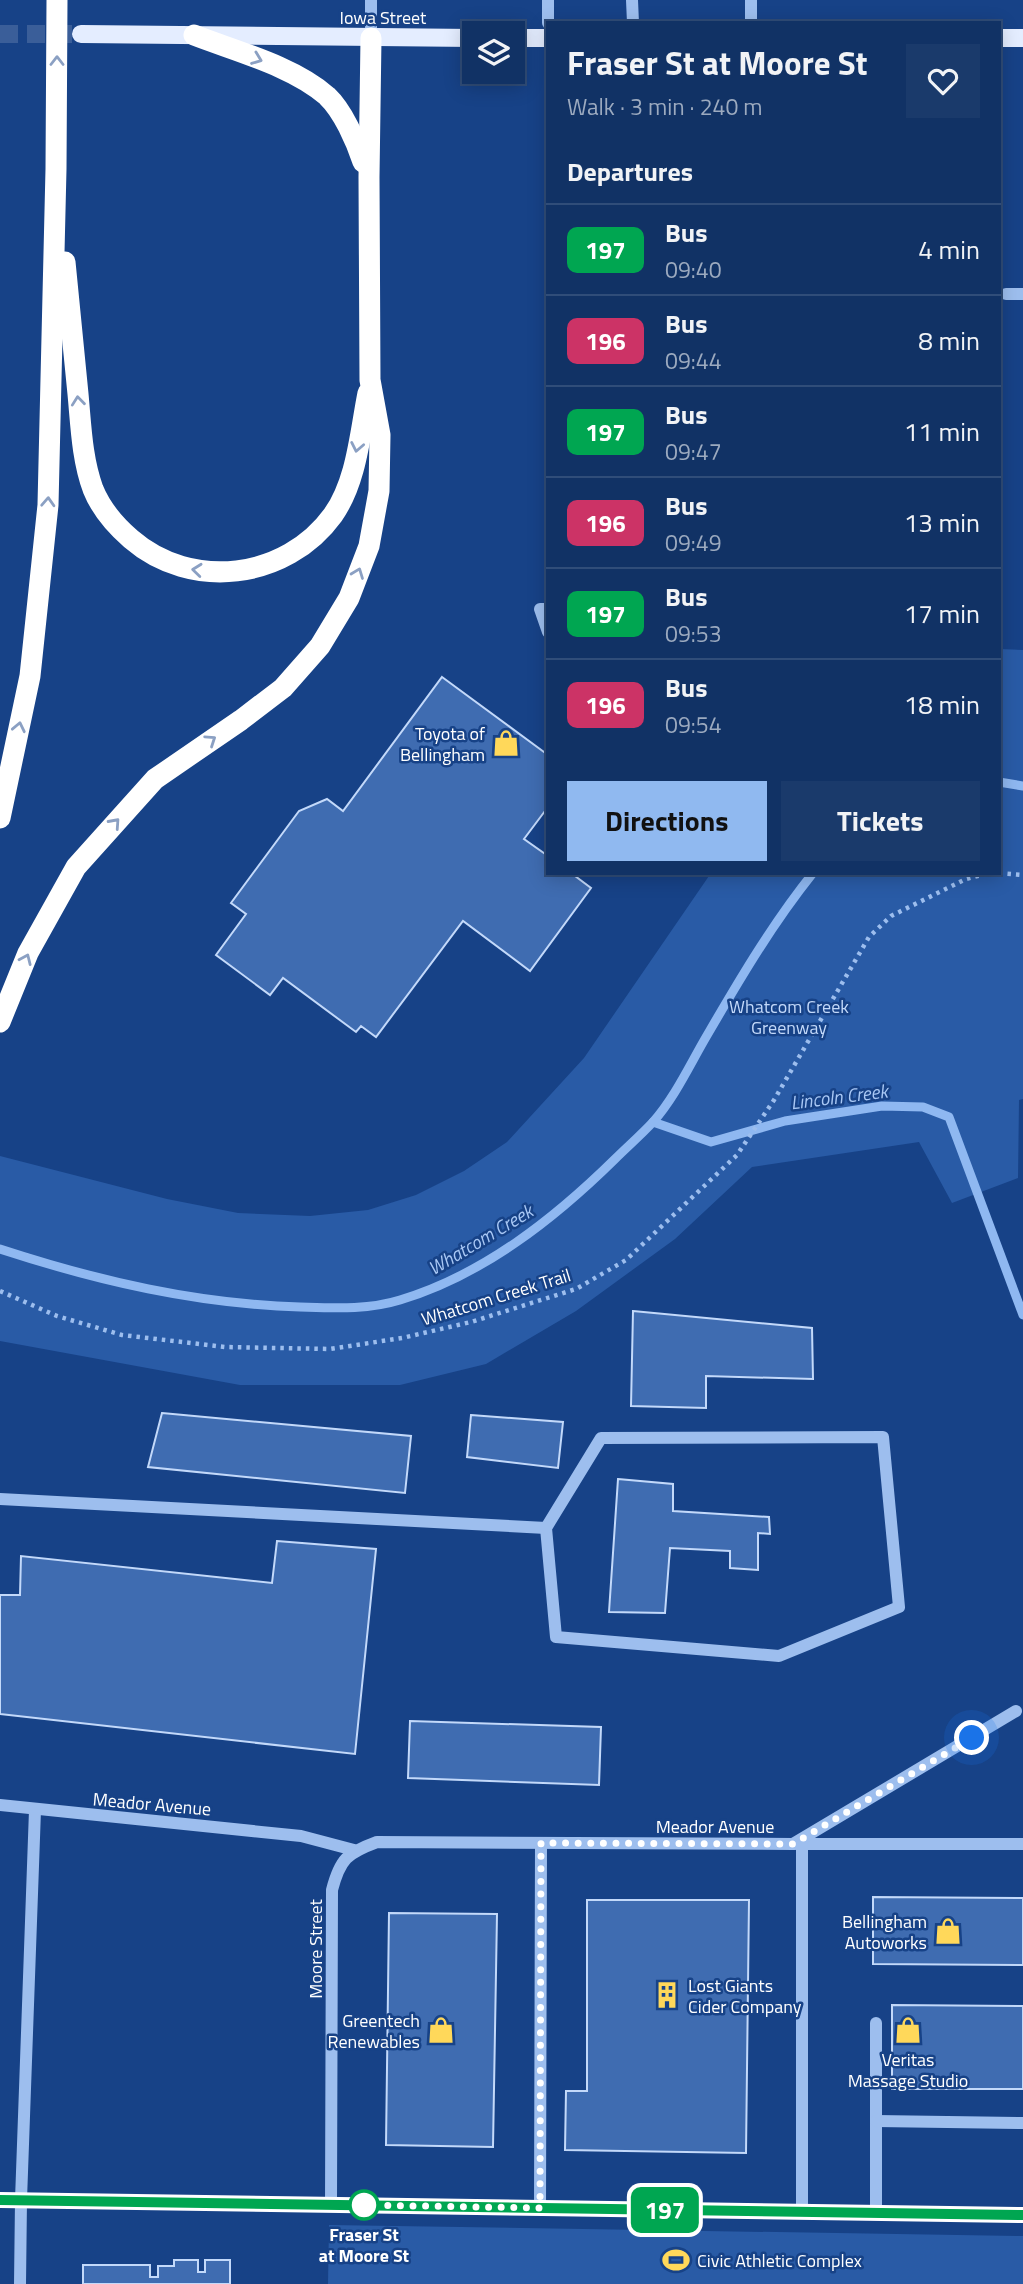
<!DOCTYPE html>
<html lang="en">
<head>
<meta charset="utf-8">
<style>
	body { margin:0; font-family:"Titillium Web",sans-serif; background:#1a3a6b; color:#f1f3f6; height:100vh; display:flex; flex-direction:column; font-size:26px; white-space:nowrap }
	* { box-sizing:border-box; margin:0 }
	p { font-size:23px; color:#9caabf }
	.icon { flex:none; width:38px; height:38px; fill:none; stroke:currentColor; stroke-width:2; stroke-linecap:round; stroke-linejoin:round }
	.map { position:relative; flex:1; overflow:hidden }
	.drawer { position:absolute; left:546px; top:21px; width:455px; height:854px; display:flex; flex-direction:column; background:#113265; border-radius:0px; box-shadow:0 4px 18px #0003,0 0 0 2px #304d79 }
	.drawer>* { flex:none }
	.badge { padding:0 14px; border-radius:10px; font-size:24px; line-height:46px }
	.buttons { position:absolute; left:462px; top:21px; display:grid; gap:14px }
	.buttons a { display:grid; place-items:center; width:63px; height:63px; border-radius:0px; background:#113265; box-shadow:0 4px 18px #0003,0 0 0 2px #304d79; font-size:35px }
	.you { position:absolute; width:35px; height:35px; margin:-18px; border:5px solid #fff; border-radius:50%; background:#1a73e8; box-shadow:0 0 0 10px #1a73e833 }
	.map>.badge { position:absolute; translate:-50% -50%; box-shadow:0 0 0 4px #fff }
	h2 { padding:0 21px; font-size:26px; line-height:63px }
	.round { display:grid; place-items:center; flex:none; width:74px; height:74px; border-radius:0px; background:#1a3a6b }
	.summary { display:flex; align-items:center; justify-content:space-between; height:119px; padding:0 21px }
	h1 { font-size:33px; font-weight:700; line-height:52px }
	.cta { display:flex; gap:14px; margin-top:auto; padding:14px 21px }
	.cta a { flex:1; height:80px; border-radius:0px; background:#90b9f0; color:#111; font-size:28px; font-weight:700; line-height:80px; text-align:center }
	.cta a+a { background:#1a3a6b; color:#f1f3f6 }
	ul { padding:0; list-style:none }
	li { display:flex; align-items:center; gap:21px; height:91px; padding:0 21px; border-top:2px solid #304d79 }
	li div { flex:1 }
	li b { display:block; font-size:26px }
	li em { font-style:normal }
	li .badge { min-width:77px; font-weight:700; text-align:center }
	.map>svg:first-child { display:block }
	.green { fill:#295ba6 }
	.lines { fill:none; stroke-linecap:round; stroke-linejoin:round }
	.stream { stroke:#8fb8f1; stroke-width:9 }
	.building { fill:#3f6cb1; stroke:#c3d9fa; stroke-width:2 }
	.major-tunnel { stroke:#3a5e99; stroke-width:18; stroke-dasharray:18 9; stroke-linecap:butt }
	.path { stroke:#9dbeee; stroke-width:4.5; stroke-dasharray:3.5 5; stroke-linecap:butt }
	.minor { stroke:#9dbeee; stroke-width:12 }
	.major { stroke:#e4edff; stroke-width:18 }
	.highway { stroke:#fff; stroke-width:21 }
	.oneway { stroke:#8ba0c3 }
	.line-casing { stroke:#fff; stroke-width:16 }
	.line { stroke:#00a651; stroke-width:10 }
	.walk { stroke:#fff; stroke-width:7; stroke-dasharray:0 12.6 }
	.stop-dot { fill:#fff; stroke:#00a651; stroke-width:3.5 }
	.labels { text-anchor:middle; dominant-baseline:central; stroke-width:5; stroke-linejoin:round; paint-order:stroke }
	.street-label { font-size:18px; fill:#fff; stroke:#174287 }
	.poi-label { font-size:18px; fill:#fff; stroke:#174287; text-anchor:end }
	.park-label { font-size:18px; fill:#c3d9fa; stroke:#174287 }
	.stop-label { font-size:18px; font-weight:bold; fill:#fff; stroke:#174287 }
	.water-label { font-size:19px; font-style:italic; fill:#a9c8f5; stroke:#174287 }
</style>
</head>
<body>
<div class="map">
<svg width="1023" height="2284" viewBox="0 0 1023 2284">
	<rect width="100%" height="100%" fill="#174287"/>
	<g class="green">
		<path d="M999,649L1023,650V1099L1019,1100L1018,1178L952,1203L919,1142L752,1167L675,1239L576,1311L486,1364L400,1385H240L0,1341V1156L167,1199L238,1213L310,1216L368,1210L416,1195L464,1171L507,1142L584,1058L711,873H999Z"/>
		<path d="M329,2225L1023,2236V2284H328Z"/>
	</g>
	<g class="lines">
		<g class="stream">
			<path d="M999,782L1023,786"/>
			<path d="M653,1122L711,1142L785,1121L882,1106L923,1107L949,1117L1023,1315"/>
			<path d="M0,1249C98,1281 197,1304 300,1307C334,1308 368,1310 400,1300C483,1275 554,1219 615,1159C627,1147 641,1135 653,1122C676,1096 691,1062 709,1032C741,977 773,923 813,873"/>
		</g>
	</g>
	<g class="building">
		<path d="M442,677L548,755V807L524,839L548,856V873H571L591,888L530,971L463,921L376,1037L361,1026L356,1032L283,978L270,995L216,955L246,914L231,903L299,811L327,799L343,811Z"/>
		<path d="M633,1311L812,1328L813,1379L706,1376V1408L631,1406Z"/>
		<path d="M162,1413L411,1436L405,1493L148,1467Z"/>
		<path d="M471,1415L563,1422L558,1468L467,1457Z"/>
		<path d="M618,1479L673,1484V1511L769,1517L770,1534L758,1533V1570L730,1568V1551L670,1548L665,1613L609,1612Z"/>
		<path d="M277,1541L376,1549L355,1754L0,1714V1595H20L21,1556L272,1583Z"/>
		<path d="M410,1721L601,1727L599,1785L408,1778Z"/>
		<path d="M873,1897L1023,1898V1965L873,1964Z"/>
		<path d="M587,1900H749L746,2153L565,2150L566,2091H587Z"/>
		<path d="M389,1913L497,1914L493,2147L386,2145Z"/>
		<path d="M892,2005L1023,2006V2089H892Z"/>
		<path d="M174,2260H198V2272H205V2260H230V2284H83V2265H150V2277H158V2266H174Z"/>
	</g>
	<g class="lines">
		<path class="major-tunnel" d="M0,34H81"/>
		<g class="path">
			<path d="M999,873L1023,875"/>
			<path d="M0,1291L57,1316L122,1335L225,1347L330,1349L402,1338L471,1322L576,1289L626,1260L737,1155L774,1100L869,937L891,916L966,879L989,873"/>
		</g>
		<g class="minor">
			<path d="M371,0V38"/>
			<path d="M548,0V23"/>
			<path d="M632,0L633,23"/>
			<path d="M751,23V0"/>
			<path d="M1006,294H1023"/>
			<path d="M548,609H540L548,632"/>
			<path d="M883,1437L899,1607L779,1656L556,1637L546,1528L601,1438Z"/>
			<path d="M0,1499L546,1528"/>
			<path d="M0,1805L301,1836L354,1850"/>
			<path d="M796,1844H1023"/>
			<path d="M876,2023V2213"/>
			<path d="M876,2121L1023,2123"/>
			<path d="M0,2200L1023,2215"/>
			<path d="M331,2205L332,1890C340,1859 347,1853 377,1842L793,1844L1016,1711"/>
			<path d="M540,2208L541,1843"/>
			<path d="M802,2212V1844"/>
			<path d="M20,2284L21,2200L35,1810"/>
		</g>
		<g class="major">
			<path d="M81,34L474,38"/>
			<path d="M513,38H548"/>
			<path d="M999,38H1023"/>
		</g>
		<g class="highway">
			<path d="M194,35C235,51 293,66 327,96C343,111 356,141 363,162"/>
			<path d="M65,262C69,306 74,350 78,394C81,426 82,459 93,489C101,509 116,526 131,539C191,591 286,580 333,515C357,481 360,433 368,393"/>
			<path d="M0,818L30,676L48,505L56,169L57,0"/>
			<path d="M0,1022L28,953L76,867L155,779L241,720L283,688L320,646L349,598L369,546L379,491L380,435L370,380L369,177L371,38"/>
		</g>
	</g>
	<defs><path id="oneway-chevron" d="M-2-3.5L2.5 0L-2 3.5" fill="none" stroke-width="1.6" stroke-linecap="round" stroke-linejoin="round" transform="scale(1.75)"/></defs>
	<g class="oneway">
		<use href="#oneway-chevron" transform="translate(257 59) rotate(21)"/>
		<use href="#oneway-chevron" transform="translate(57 61) rotate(-90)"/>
		<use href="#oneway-chevron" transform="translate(78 401) rotate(-96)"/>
		<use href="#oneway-chevron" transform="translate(357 447) rotate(101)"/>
		<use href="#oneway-chevron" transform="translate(48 502) rotate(-87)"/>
		<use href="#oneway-chevron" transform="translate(197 570) rotate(-174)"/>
		<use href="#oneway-chevron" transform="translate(358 573) rotate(-69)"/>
		<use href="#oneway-chevron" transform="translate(19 727) rotate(-78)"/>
		<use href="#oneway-chevron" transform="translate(211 740) rotate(-34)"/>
		<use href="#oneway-chevron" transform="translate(115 823) rotate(-48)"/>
		<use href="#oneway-chevron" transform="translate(26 959) rotate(-66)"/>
	</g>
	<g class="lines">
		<defs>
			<path id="line" d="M0,2200L1023,2215"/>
		</defs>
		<use href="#line" class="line-casing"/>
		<use href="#line" class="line"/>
		<path class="walk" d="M364,2205H357L540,2208L541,1843L793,1844L972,1738"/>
	</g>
	<defs>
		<symbol id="shop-bare" viewBox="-9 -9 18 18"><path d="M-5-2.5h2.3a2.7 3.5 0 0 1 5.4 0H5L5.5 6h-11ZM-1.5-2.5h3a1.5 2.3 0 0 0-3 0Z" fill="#ffd85a" stroke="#174287" stroke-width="2.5" paint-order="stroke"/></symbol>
		<symbol id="building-bare" viewBox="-9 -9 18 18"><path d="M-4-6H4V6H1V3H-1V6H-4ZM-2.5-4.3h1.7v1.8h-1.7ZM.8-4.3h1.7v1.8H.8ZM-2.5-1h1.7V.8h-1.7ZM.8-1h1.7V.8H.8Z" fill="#ffd85a" stroke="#174287" stroke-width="2.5" paint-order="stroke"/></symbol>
		<symbol id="stadium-bare" viewBox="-9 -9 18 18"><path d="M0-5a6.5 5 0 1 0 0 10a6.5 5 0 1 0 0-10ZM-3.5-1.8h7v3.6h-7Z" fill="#ffd85a" stroke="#174287" stroke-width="2.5" paint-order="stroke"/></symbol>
	</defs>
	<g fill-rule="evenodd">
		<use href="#shop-bare" x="487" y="724" width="38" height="38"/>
		<use href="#shop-bare" x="929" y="1912" width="38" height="38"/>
		<use href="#building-bare" x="648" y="1976" width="38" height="38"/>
		<use href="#shop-bare" x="422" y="2011" width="38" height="38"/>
		<use href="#shop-bare" x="889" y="2011" width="38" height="38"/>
		<use href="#stadium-bare" x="657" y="2241" width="38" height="38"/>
	</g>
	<circle class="stop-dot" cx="364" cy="2205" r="14"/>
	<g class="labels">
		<g class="street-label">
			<text x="383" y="17">Iowa Street</text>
			<text transform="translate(496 1297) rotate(-17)">Whatcom Creek Trail</text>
			<text transform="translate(152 1804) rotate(5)">Meador Avenue</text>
			<text x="715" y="1826">Meador Avenue</text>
			<text transform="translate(315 1949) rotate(-90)">Moore Street</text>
		</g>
		<g class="poi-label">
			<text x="485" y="733">Toyota of<tspan x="485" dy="21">Bellingham</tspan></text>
			<text x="927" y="1921">Bellingham<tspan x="927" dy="21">Autoworks</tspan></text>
			<text x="688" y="1985" text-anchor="start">Lost Giants<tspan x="688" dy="21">Cider Company</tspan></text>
			<text x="420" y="2020">Greentech<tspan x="420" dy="21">Renewables</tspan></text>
			<text x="908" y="2059" text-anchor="middle">Veritas<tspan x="908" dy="21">Massage Studio</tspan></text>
			<text x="697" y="2260" text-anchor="start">Civic Athletic Complex</text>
		</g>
		<g class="park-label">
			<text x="789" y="1006">Whatcom Creek<tspan x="789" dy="21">Greenway</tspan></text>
		</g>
		<g class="stop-label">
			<text x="364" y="2234">Fraser St<tspan x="364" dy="21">at Moore St</tspan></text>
		</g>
		<g class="water-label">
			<text transform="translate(839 1096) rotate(-7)">Lincoln Creek</text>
			<text transform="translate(480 1239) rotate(-31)">Whatcom Creek</text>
		</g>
	</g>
</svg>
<div class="buttons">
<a><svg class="icon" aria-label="layers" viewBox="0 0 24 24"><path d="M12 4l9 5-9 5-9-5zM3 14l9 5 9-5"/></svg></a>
</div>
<div class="you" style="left:972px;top:1738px"></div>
<b class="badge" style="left:665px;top:2210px;background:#00a651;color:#fff">197</b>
<section class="drawer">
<div class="summary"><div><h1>Fraser St at Moore St</h1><p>Walk · 3 min · 240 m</p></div><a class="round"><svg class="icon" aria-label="heart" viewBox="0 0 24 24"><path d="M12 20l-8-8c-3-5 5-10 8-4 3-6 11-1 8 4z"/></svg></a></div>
<h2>Departures</h2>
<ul>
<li><span class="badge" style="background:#00a651;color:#fff">197</span><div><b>Bus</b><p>09:40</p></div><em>4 min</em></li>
<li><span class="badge" style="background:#c36;color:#fff">196</span><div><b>Bus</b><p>09:44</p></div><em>8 min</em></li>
<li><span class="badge" style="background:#00a651;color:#fff">197</span><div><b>Bus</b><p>09:47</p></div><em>11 min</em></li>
<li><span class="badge" style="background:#c36;color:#fff">196</span><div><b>Bus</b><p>09:49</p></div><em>13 min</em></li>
<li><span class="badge" style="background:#00a651;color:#fff">197</span><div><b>Bus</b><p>09:53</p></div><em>17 min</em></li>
<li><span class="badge" style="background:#c36;color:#fff">196</span><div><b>Bus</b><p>09:54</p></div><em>18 min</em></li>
</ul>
<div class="cta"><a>Directions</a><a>Tickets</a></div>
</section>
</div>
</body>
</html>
